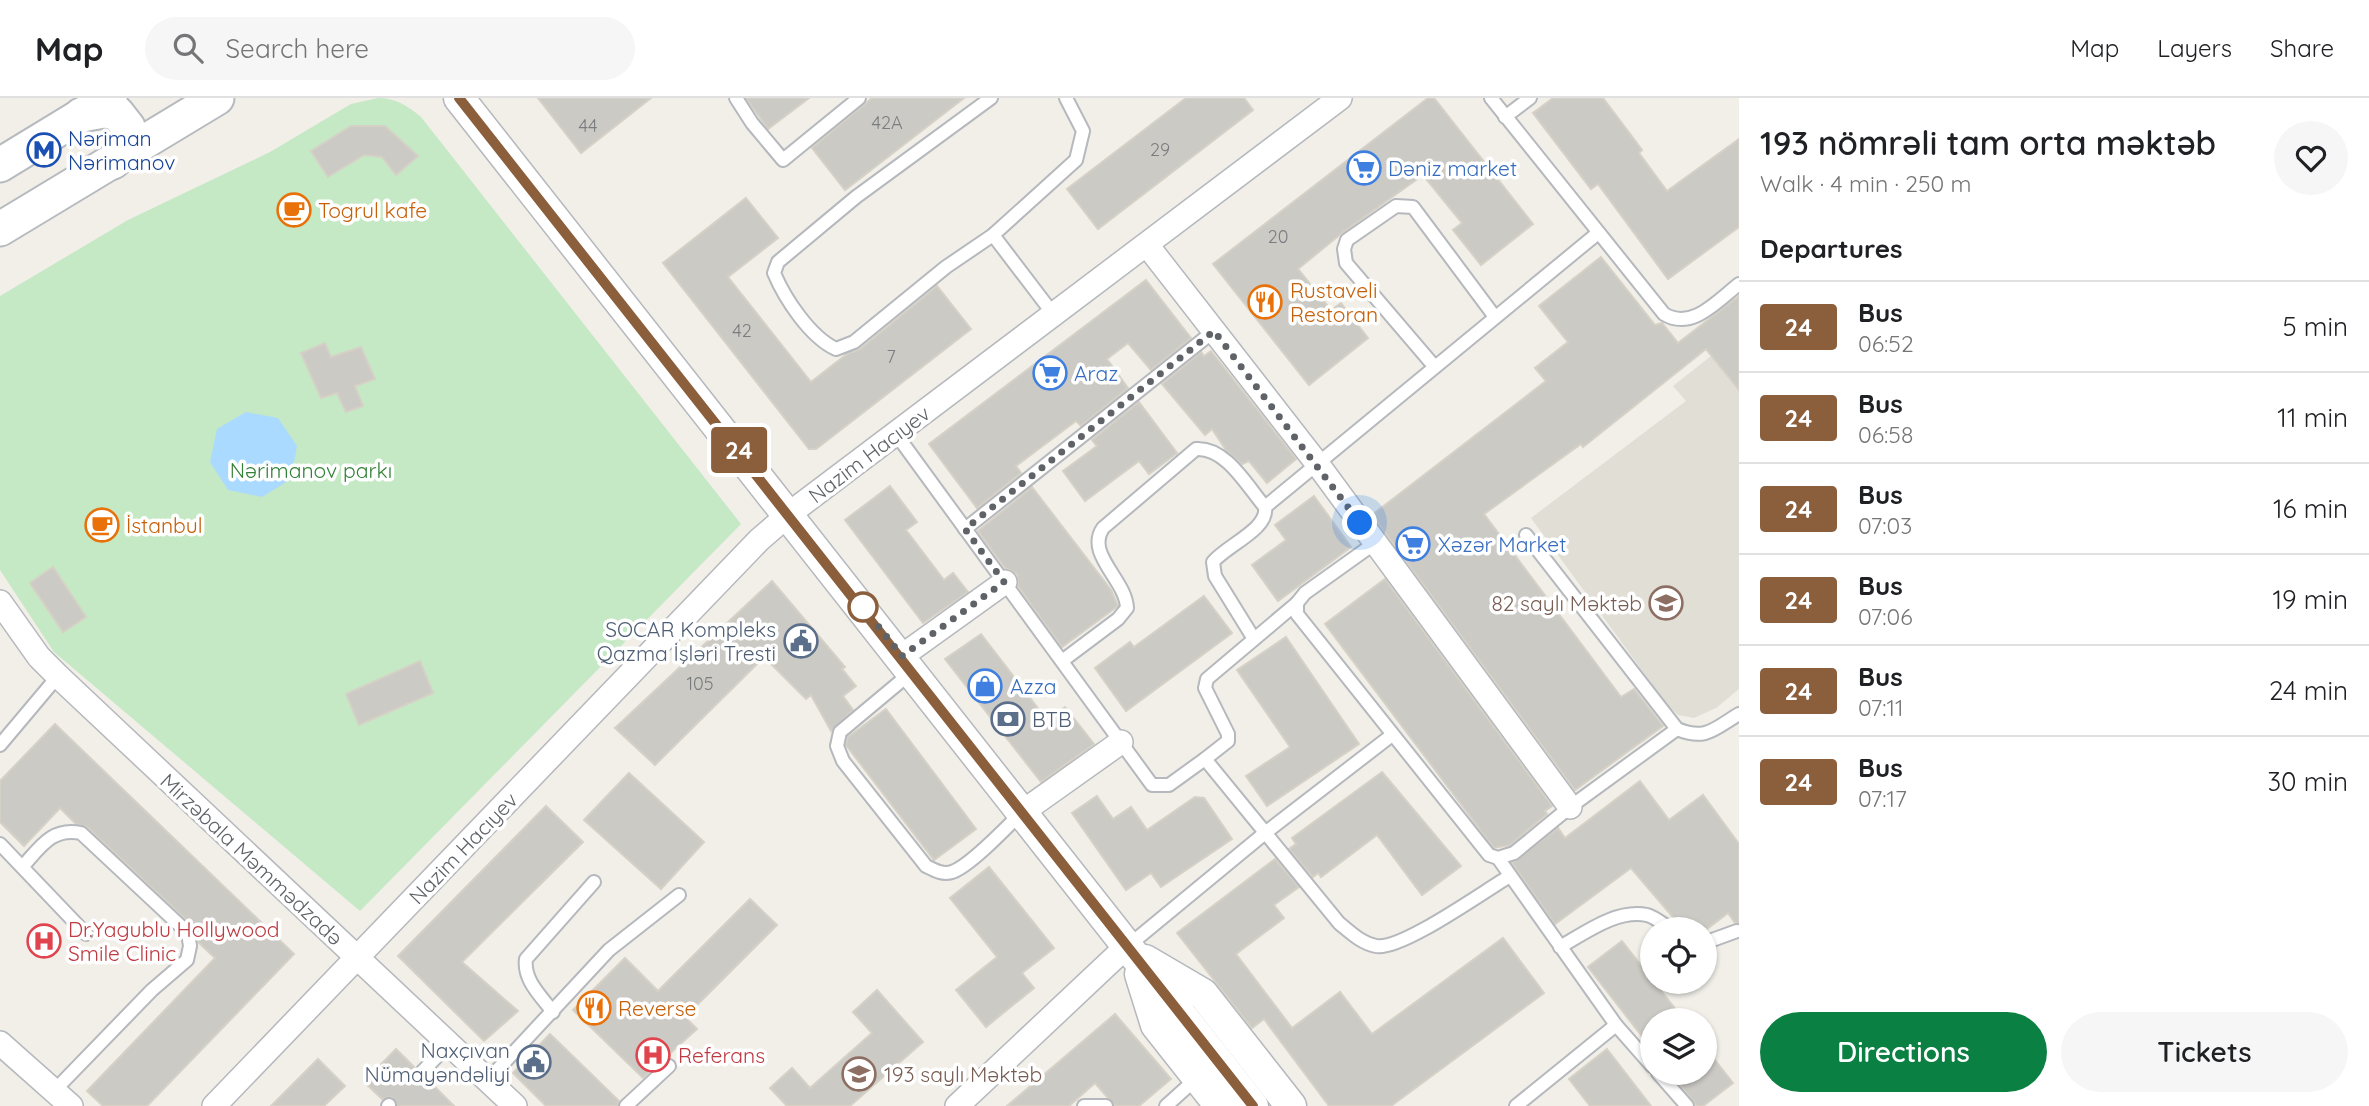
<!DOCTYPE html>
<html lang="en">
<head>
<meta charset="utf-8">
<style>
	body { margin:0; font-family:Quicksand,sans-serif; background:#f6f6f6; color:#202124; height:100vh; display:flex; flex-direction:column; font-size:26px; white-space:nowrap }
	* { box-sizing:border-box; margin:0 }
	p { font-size:23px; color:#757577 }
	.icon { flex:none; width:38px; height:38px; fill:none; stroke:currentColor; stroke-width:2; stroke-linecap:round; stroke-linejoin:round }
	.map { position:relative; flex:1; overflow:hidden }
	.sheet { display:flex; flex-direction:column; background:#fff; width:630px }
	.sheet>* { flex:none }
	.badge { padding:0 14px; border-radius:5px; font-size:24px; line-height:46px }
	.tools { position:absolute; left:1640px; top:819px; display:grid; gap:14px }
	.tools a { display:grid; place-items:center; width:77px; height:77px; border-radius:50%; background:#fff; box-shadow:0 2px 5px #0004; font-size:35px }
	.you { position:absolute; width:35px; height:35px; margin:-18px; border:5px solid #fff; border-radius:50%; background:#1a73e8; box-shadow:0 0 0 10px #1a73e833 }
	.map>.badge { position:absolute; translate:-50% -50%; box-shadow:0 0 0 4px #fff }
	h2 { padding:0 21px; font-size:26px; line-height:63px }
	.round { display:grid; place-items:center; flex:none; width:74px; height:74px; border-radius:37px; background:#f6f6f6 }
	.summary { display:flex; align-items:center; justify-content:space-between; height:119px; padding:0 21px }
	h1 { font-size:33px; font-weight:600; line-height:52px }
	.button { display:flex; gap:14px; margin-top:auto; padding:14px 21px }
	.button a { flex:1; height:80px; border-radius:42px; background:#0b8043; color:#fff; font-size:28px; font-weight:600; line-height:80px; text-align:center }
	.button a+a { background:#f6f6f6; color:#202124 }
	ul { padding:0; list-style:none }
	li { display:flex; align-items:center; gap:21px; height:91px; padding:0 21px; border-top:2px solid #e0e0e0 }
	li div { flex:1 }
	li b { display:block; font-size:26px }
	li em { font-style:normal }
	li .badge { min-width:77px; font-weight:700; text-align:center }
	header { display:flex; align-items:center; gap:42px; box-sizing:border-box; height:98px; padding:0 35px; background:#fff; border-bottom:2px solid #e0e0e0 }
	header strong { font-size:33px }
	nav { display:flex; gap:38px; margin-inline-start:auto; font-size:24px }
	.search { width:490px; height:63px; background:#f6f6f6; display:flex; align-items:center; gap:18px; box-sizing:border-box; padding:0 24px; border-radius:38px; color:#757577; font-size:26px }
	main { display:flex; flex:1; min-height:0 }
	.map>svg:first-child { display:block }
	.education { fill:#e1ded6 }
	.green { fill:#c5e8c5 }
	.water { fill:#aadaff }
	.building { fill:#cccac5; stroke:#d6d1c6; stroke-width:2 }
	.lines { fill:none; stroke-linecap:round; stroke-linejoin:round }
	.service-casing { stroke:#b5b8bc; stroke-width:16 }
	.minor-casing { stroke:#b5b8bc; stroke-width:26 }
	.tertiary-casing { stroke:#b5b8bc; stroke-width:33 }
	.secondary-casing { stroke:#b6babf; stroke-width:37 }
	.service { stroke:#fff; stroke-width:12 }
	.minor { stroke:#fff; stroke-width:23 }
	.tertiary { stroke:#fff; stroke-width:30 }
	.secondary { stroke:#fff; stroke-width:33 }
	.line-casing { stroke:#fff; stroke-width:16 }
	.line { stroke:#8b5e3c; stroke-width:10 }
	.walk { stroke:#5f6368; stroke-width:7; stroke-dasharray:0 12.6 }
	.stop-dot { fill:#fff; stroke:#8b5e3c; stroke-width:3.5 }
	.labels { text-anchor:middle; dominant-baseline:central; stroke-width:7; stroke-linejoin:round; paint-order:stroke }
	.number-label { font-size:18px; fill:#7a7d7f }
	.transit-label { font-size:21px; fill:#164399; stroke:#fff; text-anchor:start }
	.shop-label { font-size:21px; fill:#366cbe; stroke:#fff; text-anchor:start }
	.food-label { font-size:21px; fill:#c56008; stroke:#fff; text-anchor:start }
	.street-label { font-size:21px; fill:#5f6368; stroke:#fff }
	.park-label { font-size:21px; fill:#348238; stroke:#fff }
	.education-label { font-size:21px; fill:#785e54; stroke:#fff; text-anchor:end }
	.service-label { font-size:21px; fill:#4e5e75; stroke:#fff; text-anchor:end }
	.health-label { font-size:21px; fill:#be3a42; stroke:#fff; text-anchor:start }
</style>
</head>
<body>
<header>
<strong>Map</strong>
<div class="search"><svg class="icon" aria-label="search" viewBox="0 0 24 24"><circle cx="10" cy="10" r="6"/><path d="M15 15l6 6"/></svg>Search here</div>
<nav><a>Map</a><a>Layers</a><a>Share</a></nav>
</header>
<main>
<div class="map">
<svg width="1739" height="1008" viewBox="0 0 1739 1008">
	<rect width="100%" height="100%" fill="#f1efe8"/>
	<path class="education" d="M1739,236V591L1716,610L1694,620L1678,617L1668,608L1531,420L1686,303L1673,288Z"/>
	<path class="green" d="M378,0C396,0 408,8 421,19L741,426L360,813L54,554L0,472V198L128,122L270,54L351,6Z"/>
	<path class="water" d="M246,314L278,320L297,348L291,381L262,399L228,392L210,364L217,331Z"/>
	<g class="building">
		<path d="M538,0H651L581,55Z"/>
		<path d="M746,0H809L768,31Z"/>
		<path d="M872,0H964L845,92L812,50Z"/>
		<path d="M1186,0H1244L1253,12L1098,131L1067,91Z"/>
		<path d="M1428,0H1434L1533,126L1481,167L1453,132L1462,125L1423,77L1342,135L1298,171L1331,212L1341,205L1368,240L1309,287L1213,166Z"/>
		<path d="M1553,0H1603L1642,52L1639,55L1667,93L1739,41V129L1668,181L1598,86L1591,91L1533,15Z"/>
		<path d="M351,28H385L418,58L396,77L382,59L364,57L328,79L311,53Z"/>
		<path d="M746,100L778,140L728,179L811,284L847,256L860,251L937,188L971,231L816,351H809L663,165Z"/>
		<path d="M1601,159L1655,227L1662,225L1678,245L1739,198V292L1706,251L1583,349L1581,346L1484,416L1621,599L1634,591L1663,628L1575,692L1372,417L1546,283L1535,270L1568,244L1539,208Z"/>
		<path d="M1146,182L1191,240L1151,272L1128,245L1107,261L1128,290L1081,328L1076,323L1016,368L1021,375L977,410L929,346Z"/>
		<path d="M325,245L331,259L361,249L375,281L355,288L363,308L346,314L337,295L321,300L301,255Z"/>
		<path d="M1211,253L1296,361L1267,385L1249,363L1242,366L1226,352L1212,331L1205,337L1162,286L1201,254L1204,258Z"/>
		<path d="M1139,304L1177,355L1149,376L1139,363L1085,403L1063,373L1097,348L1092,342Z"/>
		<path d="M890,388L917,424L906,432L944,482L953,475L968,494L923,525L845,422Z"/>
		<path d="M1032,389L1111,492L1118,508L1062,549L1018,488L1017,476L1005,470L978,433Z"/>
		<path d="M1314,398L1351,449L1278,503L1252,467L1286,442L1275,427Z"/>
		<path d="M53,469L86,519L63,534L30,485Z"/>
		<path d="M1385,481L1552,708L1545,713L1547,716L1510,747L1494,750L1325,526Z"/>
		<path d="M772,483L845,569L842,571L856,588L843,598L853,612L831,633L811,597L806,601L764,559L655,667L615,630Z"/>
		<path d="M1204,498L1232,535L1126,613L1095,570L1130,544L1134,549Z"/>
		<path d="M981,536L1047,622L1065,609L1094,646L1041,684L945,561Z"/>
		<path d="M1286,539L1359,646L1267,708L1246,678L1290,649L1237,572Z"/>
		<path d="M420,563L433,595L359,627L346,596Z"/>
		<path d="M886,611L976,731L934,762L846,647L848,639Z"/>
		<path d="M55,626L294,856L147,1008H103L87,993L215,860L198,844L194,829L87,729L76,726L60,710L24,748L0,724V683Z"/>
		<path d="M1382,674L1461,768L1422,797L1377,737L1321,779L1318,775L1313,779L1289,751L1296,746L1292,740Z"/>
		<path d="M629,675L704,744L661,791L584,722Z"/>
		<path d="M1640,683L1669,722L1703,697L1739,746V825H1735L1728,815L1707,831H1683L1631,770L1555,826L1512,765L1558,730L1565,740Z"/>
		<path d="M1097,698L1113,721L1131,709L1147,732L1195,699L1204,700L1232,741L1161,789L1151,775L1126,792L1072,715Z"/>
		<path d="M546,708L583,744L462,864L518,913L484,943L398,858Z"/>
		<path d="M1275,761L1299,789L1274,807L1284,820L1236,856L1292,930L1340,894L1372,936L1503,840L1544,895L1391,1008H1329L1264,921L1252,930L1177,835Z"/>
		<path d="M989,769L1054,850L1022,875L1034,890L986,929L956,892L997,859L950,800Z"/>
		<path d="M750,801L777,827L685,919L697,931L643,980L573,912L625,860L658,893Z"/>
		<path d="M1622,843L1684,922H1652V951L1588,869Z"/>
		<path d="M877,892L923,944L850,1008H787L770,990L792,970L810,990L872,935L853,914Z"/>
		<path d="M1115,916L1171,981L1139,1008H1115L1095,985L1069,1008H1007Z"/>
		<path d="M550,936L619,1003L617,1008H546L513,975Z"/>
		<path d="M1704,948L1733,985L1703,1008H1697L1671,975H1704Z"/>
		<path d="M396,951L414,969V981L420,984L427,981L454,1008H398L392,999L382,1001L364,984Z"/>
		<path d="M1607,951L1651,1008H1590L1569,981Z"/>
		<path d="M318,961L345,988L324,1008H271Z"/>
	</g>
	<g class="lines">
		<defs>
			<g id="service">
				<path d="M736,0L752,25L783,62L859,0"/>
				<path d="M991,0L856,99L778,164L774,175C785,201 810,239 836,251L854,244L946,169L993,137L1076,62L1083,33L1066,0"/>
				<path d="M1491,0L1664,216C1692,233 1717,203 1739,186"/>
				<path d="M1505,19L1530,0"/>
				<path d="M993,137L1054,217"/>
				<path d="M1434,268L1346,165L1344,151L1347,142L1396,108L1413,109L1495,219"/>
				<path d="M896,336L1152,687H1169L1205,661L1339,825C1350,834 1361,845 1376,848C1401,853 1484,793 1510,778"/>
				<path d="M965,431L1214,233"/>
				<path d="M1526,437L1677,631C1706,643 1714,631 1739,616"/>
				<path d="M1375,445L1305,495L1297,505V516L1489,757L1498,760L1514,755L1570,709L1677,631"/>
				<path d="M1254,541L1215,478L1213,464C1227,447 1269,431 1265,409L1598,135"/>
				<path d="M1062,563L1118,521L1127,510C1126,482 1085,456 1103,430L1196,351C1226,349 1247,388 1265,409"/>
				<path d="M913,573L840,634L837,648L843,663L926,768C934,772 942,777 952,774C970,768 1007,729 1021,715"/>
				<path d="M0,647L58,578"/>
				<path d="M1205,661L1228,643V636L1205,590L1207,581L1297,505"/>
				<path d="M0,746L86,836"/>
				<path d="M1498,760L1616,927L1652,968"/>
				<path d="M24,767C41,748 53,729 81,735L188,835L190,848L187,862L152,892L54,993"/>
				<path d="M1704,845L1737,833"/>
				<path d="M1128,848L1265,735L1392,637"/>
				<path d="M1560,849C1585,835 1616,811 1647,817C1655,819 1664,827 1671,831"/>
				<path d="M553,914C541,898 523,882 526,861L594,784"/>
				<path d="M421,975L449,946"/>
				<path d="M1658,975L1687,1008"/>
				<path d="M487,983L609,852L679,797"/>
				<path d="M388,1008L389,1007"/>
				<path d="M626,1008L669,968"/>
				<path d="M1084,1008H1106"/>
				<path d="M1166,1008L1197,980"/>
				<path d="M1516,1008L1616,927"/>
			</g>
			<g id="minor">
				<path d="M1147,147L1316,364L1570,709"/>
				<path d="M0,504L39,559L58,578L515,1008"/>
				<path d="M902,558L1005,484"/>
				<path d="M1021,715L1121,644"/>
				<path d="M0,945L71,1008"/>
				<path d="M214,1008L759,442L789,416L1340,0"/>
				<path d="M957,1008L1127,848"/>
			</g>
			<g id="tertiary">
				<path d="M459,0L1253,1008"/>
				<path d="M1145,862L1203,896L1291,1008"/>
				<path d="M1140,876L1156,927L1220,1008"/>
			</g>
			<g id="secondary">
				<path d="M81,17L104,13L117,15L128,29L125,46L113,64"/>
				<path d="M0,67L110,0"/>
				<path d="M0,131L217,0"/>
			</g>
		</defs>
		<use href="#service" class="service-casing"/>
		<use href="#minor" class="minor-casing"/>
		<use href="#tertiary" class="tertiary-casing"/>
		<use href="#secondary" class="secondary-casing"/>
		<use href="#service" class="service"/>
		<use href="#minor" class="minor"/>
		<use href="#tertiary" class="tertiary"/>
		<use href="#secondary" class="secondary"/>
	</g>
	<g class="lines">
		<defs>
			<path id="line" d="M459,0L1253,1008"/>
		</defs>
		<use href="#line" class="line-casing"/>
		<use href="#line" class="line"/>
		<path class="walk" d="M863,509L902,558L1004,484L965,431L1214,233L1360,425"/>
	</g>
	<defs>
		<symbol id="metro-ring" viewBox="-11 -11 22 22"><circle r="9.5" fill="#fff" stroke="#1a4fb4" stroke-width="1.5"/><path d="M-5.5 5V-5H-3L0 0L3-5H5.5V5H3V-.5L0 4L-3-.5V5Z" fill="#1a4fb4"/></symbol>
		<symbol id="supermarket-ring" viewBox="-11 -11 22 22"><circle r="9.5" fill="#fff" stroke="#3f7fe0" stroke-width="1.5"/><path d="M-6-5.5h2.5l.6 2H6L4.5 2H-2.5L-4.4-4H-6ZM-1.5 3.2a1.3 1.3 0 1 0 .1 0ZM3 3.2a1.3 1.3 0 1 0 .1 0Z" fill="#3f7fe0"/></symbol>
		<symbol id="cafe-ring" viewBox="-11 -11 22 22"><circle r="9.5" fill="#fff" stroke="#e8710a" stroke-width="1.5"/><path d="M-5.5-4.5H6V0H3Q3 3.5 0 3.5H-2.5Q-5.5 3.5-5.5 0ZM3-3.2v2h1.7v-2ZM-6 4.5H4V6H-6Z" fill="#e8710a"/></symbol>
		<symbol id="restaurant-ring" viewBox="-11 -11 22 22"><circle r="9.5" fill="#fff" stroke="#e8710a" stroke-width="1.5"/><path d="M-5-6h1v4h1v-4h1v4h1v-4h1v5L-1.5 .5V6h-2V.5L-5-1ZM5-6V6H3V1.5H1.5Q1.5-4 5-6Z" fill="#e8710a"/></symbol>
		<symbol id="school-ring" viewBox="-11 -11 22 22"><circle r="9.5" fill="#fff" stroke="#8d6e63" stroke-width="1.5"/><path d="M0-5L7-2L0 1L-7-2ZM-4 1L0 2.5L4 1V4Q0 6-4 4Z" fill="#8d6e63"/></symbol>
		<symbol id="civic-ring" viewBox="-11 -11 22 22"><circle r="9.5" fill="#fff" stroke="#5c6f8a" stroke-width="1.5"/><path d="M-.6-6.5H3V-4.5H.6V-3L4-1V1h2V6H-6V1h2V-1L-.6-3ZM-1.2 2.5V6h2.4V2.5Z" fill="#5c6f8a"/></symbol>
		<symbol id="shop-ring" viewBox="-11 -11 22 22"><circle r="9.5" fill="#fff" stroke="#3f7fe0" stroke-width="1.5"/><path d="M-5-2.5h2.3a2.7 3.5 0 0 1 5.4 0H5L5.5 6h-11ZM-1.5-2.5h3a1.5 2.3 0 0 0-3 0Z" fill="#3f7fe0"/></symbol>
		<symbol id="bank-ring" viewBox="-11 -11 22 22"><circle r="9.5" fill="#fff" stroke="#5c6f8a" stroke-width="1.5"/><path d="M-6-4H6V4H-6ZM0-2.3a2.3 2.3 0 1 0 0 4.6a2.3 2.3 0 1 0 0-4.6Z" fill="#5c6f8a"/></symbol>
		<symbol id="hospital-ring" viewBox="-11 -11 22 22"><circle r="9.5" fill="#fff" stroke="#e0444e" stroke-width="1.5"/><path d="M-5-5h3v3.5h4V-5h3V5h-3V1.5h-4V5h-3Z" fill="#e0444e"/></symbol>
	</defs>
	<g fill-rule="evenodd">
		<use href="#metro-ring" x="25" y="33" width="38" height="38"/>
		<use href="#supermarket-ring" x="1345" y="51" width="38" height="38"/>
		<use href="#cafe-ring" x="275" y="93" width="38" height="38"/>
		<use href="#restaurant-ring" x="1246" y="185" width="38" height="38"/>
		<use href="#supermarket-ring" x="1031" y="256" width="38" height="38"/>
		<use href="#cafe-ring" x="83" y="408" width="38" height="38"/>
		<use href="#supermarket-ring" x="1394" y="427" width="38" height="38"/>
		<use href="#school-ring" x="1647" y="486" width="38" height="38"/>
		<use href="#civic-ring" x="782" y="524" width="38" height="38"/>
		<use href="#shop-ring" x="966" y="569" width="38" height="38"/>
		<use href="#bank-ring" x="989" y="602" width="38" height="38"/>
		<use href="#hospital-ring" x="25" y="824" width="38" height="38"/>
		<use href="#restaurant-ring" x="575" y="891" width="38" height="38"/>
		<use href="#hospital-ring" x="634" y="938" width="38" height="38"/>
		<use href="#civic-ring" x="515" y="945" width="38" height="38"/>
		<use href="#school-ring" x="840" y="957" width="38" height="38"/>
	</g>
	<circle class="stop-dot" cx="863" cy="509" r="14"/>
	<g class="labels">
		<g class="number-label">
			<text x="887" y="24">42A</text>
			<text x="588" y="27">44</text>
			<text x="1160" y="51">29</text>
			<text x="1278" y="138">20</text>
			<text x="742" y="232">42</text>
			<text x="891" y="258">7</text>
			<text x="700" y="585">105</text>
		</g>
		<g class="transit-label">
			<text x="68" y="40">Nəriman<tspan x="68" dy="24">Nərimanov</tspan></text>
		</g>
		<g class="shop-label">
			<text x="1388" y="70">Dəniz market</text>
			<text x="1074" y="275">Araz</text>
			<text x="1438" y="446">Xəzər Market</text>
			<text x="1010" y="588">Azza</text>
		</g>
		<g class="food-label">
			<text x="318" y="112">Togrul kafe</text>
			<text x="1290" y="192">Rustaveli<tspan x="1290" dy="24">Restoran</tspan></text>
			<text x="126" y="427">İstanbul</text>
			<text x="618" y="910">Reverse</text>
		</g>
		<g class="street-label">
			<text transform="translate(869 356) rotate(-37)">Nazim Hacıyev</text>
			<text transform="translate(463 750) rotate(-46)">Nazim Hacıyev</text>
			<text transform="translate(252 761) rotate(43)">Mirzəbala Məmmədzadə</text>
		</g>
		<g class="park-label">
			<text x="311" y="372">Nərimanov parkı</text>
		</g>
		<g class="education-label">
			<text x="1642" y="505">82 saylı Məktəb</text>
			<text x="884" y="976" text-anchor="start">193 saylı Məktəb</text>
		</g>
		<g class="service-label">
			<text x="776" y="531">SOCAR Kompleks<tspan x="776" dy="24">Qazma İşləri Tresti</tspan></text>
			<text x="1032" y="621" text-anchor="start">BTB</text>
			<text x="510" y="952">Naxçıvan<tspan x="510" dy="24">Nümayəndəliyi</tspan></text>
		</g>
		<g class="health-label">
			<text x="68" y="831">Dr.Yagublu Hollywood<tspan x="68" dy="24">Smile Clinic</tspan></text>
			<text x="678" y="957">Referans</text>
		</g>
	</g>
</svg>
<div class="tools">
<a><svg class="icon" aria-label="locate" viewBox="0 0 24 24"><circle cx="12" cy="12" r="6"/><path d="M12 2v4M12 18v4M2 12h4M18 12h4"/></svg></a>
<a><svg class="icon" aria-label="layers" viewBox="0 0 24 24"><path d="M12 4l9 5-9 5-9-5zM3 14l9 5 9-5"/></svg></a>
</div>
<div class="you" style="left:1360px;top:425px"></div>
<b class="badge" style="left:739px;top:352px;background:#8b5e3c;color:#fff">24</b>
</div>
<section class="sheet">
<div class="summary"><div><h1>193 nömrəli tam orta məktəb</h1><p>Walk · 4 min · 250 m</p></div><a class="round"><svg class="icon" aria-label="heart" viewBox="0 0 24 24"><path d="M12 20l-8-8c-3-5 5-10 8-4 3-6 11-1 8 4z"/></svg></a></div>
<h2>Departures</h2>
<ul>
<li><span class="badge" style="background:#8b5e3c;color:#fff">24</span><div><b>Bus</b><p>06:52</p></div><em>5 min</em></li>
<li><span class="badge" style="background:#8b5e3c;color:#fff">24</span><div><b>Bus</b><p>06:58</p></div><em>11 min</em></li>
<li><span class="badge" style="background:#8b5e3c;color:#fff">24</span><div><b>Bus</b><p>07:03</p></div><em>16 min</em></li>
<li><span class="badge" style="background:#8b5e3c;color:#fff">24</span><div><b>Bus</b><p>07:06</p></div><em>19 min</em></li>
<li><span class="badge" style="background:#8b5e3c;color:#fff">24</span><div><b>Bus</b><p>07:11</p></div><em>24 min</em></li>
<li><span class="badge" style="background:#8b5e3c;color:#fff">24</span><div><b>Bus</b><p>07:17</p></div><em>30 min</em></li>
</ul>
<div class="button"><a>Directions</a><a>Tickets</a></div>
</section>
</main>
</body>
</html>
